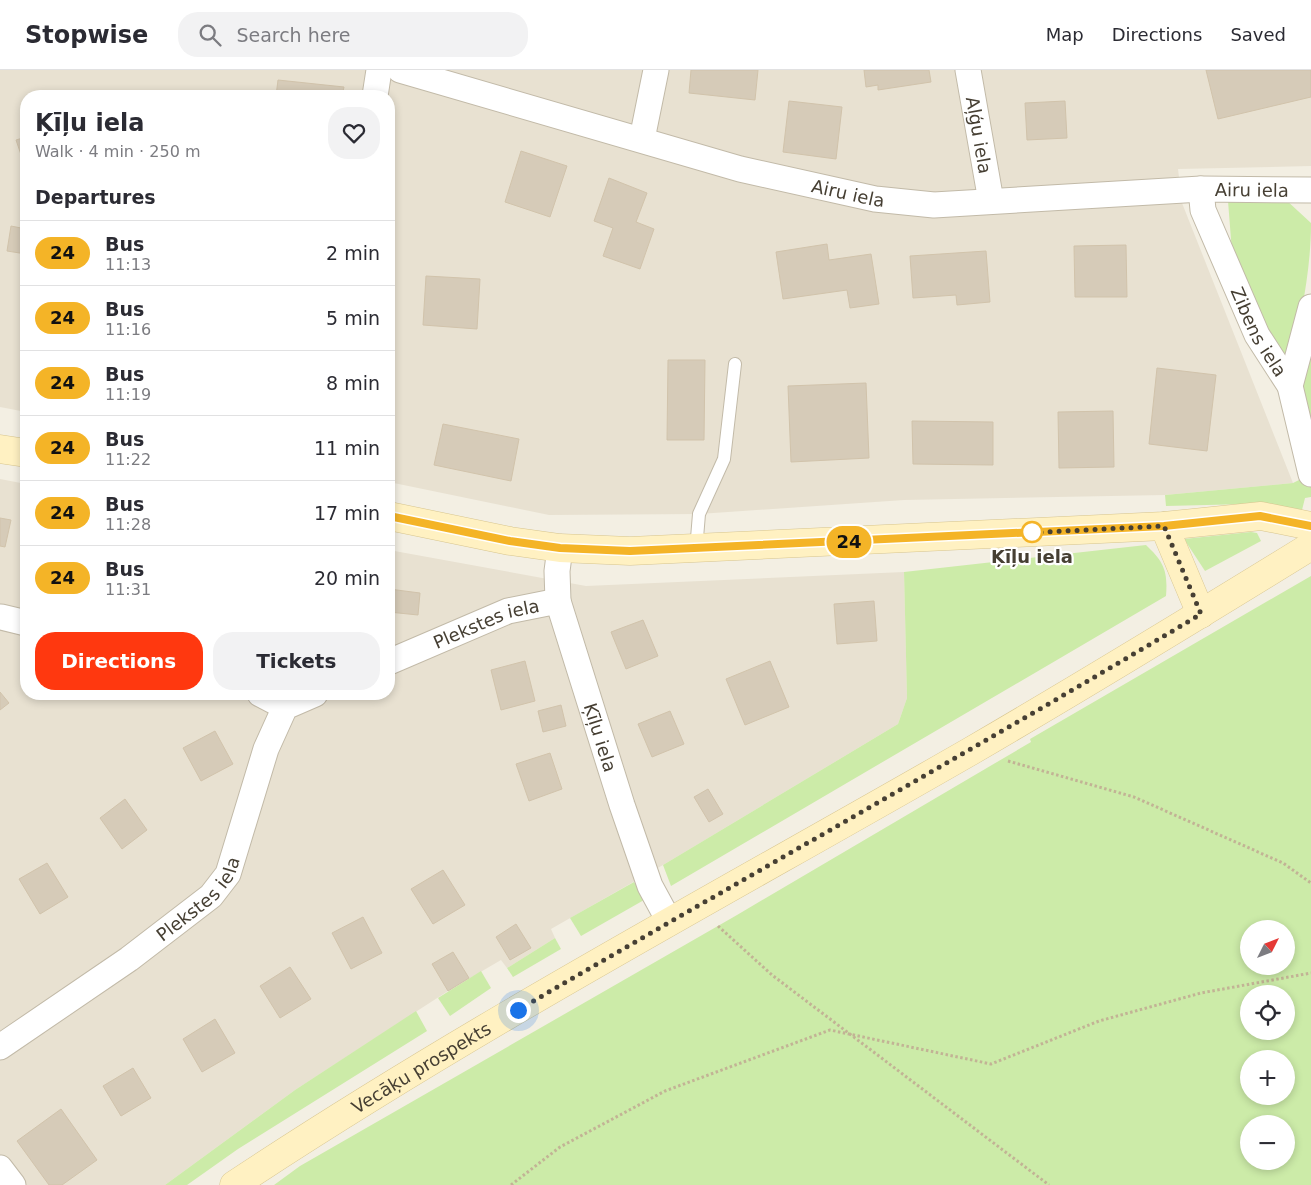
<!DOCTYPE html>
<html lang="en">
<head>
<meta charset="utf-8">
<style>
	body { margin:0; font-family:"DejaVu Sans",sans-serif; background:#f2f2f3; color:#2b2b33; height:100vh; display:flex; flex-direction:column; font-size:19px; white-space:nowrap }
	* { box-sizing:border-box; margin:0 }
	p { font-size:16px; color:#7c7c81 }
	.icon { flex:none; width:28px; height:28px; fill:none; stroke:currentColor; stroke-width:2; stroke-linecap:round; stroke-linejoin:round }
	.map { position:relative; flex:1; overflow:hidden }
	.panel { position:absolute; left:20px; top:20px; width:375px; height:610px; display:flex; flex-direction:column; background:#fff; border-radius:20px; box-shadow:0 2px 8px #0003 }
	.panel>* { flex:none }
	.badge { padding:0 10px; border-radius:16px; font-size:18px; line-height:32px }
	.needle { width:32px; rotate:48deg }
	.controls { position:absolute; left:1240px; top:850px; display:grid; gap:10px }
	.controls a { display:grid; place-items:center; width:55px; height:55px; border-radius:50%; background:#fff; box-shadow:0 2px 8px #0003; font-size:25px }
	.you { position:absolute; width:25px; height:25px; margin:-12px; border:4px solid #fff; border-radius:50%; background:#1a73e8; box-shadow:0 0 0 8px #1a73e833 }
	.map>.badge { position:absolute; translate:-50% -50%; box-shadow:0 0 0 2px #fff }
	h2 { padding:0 15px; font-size:19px; line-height:45px }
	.round { display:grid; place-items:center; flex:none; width:52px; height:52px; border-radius:20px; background:#f2f2f3 }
	.head { display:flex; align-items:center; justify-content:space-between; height:85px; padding:0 15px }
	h1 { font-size:24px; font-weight:700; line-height:38px }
	.cta { display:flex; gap:10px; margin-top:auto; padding:10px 15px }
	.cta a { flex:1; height:58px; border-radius:20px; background:#ff380f; color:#fff; font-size:20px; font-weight:700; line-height:58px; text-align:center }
	.cta a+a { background:#f2f2f3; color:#2b2b33 }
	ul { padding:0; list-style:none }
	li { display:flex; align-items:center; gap:15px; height:65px; padding:0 15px; border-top:1px solid #e1e1e2 }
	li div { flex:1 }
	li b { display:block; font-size:19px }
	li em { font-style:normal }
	li .badge { min-width:55px; font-weight:700; text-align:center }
	header { display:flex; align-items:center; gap:30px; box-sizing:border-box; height:70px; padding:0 25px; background:#fff; border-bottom:1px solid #e1e1e2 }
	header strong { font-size:24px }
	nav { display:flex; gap:28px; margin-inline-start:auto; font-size:18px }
	.search { width:350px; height:45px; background:#f2f2f3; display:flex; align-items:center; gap:12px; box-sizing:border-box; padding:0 18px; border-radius:20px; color:#7c7c81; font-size:19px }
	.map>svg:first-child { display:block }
	.residential { fill:#e8e1d1 }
	.green { fill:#cceba8; fill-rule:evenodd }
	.building { fill:#d6cbb8; stroke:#d1c3ab }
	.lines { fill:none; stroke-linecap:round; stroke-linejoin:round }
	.service-casing { stroke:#c2baa8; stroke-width:14 }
	.minor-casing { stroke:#c2baa8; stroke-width:27 }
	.secondary-casing { stroke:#d7c58f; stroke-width:29 }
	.path { stroke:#c2b395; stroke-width:3; stroke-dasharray:2.5 2.5; stroke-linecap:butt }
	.service { stroke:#fff; stroke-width:12 }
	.minor { stroke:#fff; stroke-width:25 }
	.secondary { stroke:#fff1c2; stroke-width:28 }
	.line-casing { stroke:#fff; stroke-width:11 }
	.line { stroke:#f4b427; stroke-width:8 }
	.walk { stroke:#463f33; stroke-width:5; stroke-dasharray:0 9 }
	.stop-dot { fill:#fff; stroke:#f4b427; stroke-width:2.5 }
	.labels { text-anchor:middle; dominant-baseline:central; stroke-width:4.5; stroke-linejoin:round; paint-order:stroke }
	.street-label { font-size:18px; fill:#463f33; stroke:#fff }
	.stop-label { font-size:18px; font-weight:bold; fill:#463f33; stroke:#fff }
</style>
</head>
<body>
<header>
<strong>Stopwise</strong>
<div class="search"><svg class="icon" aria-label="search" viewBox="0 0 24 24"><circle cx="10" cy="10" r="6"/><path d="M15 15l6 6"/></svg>Search here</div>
<nav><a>Map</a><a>Directions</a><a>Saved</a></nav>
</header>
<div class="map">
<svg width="1311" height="1115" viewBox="0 0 1311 1115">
	<rect width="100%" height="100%" fill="#f3efe3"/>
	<g class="residential">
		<path d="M0,0H1311V96L1178,99L1182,133L1293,413L1165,425L904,430L699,444L549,445L389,412V26H26V342L0,337Z"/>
		<path d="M0,409L26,414V624H389V480L586,516L904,502L907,628L898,654L663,795L551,859L555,868L507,898L501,890L448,921L295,1020L165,1115H0Z"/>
	</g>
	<g class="green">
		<path d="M1285,129L1311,153C1311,203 1300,249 1290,298L1264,263L1232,182L1228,131Z"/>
		<path d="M1311,284V368L1302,309Z"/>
		<path d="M1311,395V427L1305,428L1302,440L1248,434L1166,436L1165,425L1293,413L1303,408Z"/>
		<path d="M1251,462L1257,463L1261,471L1205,501L1184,469Z"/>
		<path d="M1146,475C1164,492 1168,501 1166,526L671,816L663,795L898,654L907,628L904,502Z"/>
		<path d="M1311,506V1115H274L300,1096L737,845L1031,672L1030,669ZM1249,859H1286V896H1249ZM1249,924H1286V961H1249ZM1249,989H1286V1026H1249ZM1249,1054H1286V1091H1249Z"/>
		<path d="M634,812L644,830L581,866L570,848Z"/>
		<path d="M555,868L561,879L513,907L507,898Z"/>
		<path d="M481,901L491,918L450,946L438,928Z"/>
		<path d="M416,941L427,961L238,1079L187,1115H165L295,1020Z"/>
	</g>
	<g class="building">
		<path d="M691,0H758L755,30L689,23Z"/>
		<path d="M864,0H929L931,12L878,20V15L866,17Z"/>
		<path d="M1206,0H1311V27L1218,49Z"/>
		<path d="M278,10L344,17L342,26H276Z"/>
		<path d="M789,31L842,37L836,89L783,82Z"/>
		<path d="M1065,31L1067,68L1027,70L1025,33Z"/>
		<path d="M26,67V99L16,70Z"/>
		<path d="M521,81L567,96L550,147L505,132Z"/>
		<path d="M609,108L647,123L636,152L654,159L640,199L603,186L613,158L594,151Z"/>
		<path d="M11,156L26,159V184L7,181Z"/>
		<path d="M827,174L829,190L871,184L879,234L850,238L847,220L783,229L776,182Z"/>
		<path d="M1126,175L1127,227H1075L1074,176Z"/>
		<path d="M986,181L990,232L957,235L956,225L913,228L910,186Z"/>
		<path d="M426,206L480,209L477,259L423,255Z"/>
		<path d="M668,290H705L704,370H667Z"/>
		<path d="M1157,298L1216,305L1207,381L1149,374Z"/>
		<path d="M866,313L869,388L791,392L788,316Z"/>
		<path d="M1113,341L1114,397L1059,398L1058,342Z"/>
		<path d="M912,351L993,352V395L913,394Z"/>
		<path d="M443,354L519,369L511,411L434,395Z"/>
		<path d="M0,448L11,450L5,477L0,476Z"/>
		<path d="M389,519L420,523L418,545L389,542Z"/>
		<path d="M874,531L877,571L837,574L834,534Z"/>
		<path d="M643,550L658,586L626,599L611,562Z"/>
		<path d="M525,591L535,631L501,640L491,600Z"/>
		<path d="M770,591L789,637L745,655L726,609Z"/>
		<path d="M0,622L9,633L0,640Z"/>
		<path d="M561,635L566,656L543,662L538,641Z"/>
		<path d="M670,641L684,674L652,687L638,654Z"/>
		<path d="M215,661L233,694L201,711L183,678Z"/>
		<path d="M550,683L562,719L529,731L516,694Z"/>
		<path d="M708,719L723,744L709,752L694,727Z"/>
		<path d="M125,729L147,760L122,779L100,748Z"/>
		<path d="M47,793L68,827L40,844L19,809Z"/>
		<path d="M443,800L465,835L433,854L411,819Z"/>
		<path d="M363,847L382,883L351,899L332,863Z"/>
		<path d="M516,854L531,878L510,890L496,867Z"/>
		<path d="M453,882L469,908L448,921L432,894Z"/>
		<path d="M290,897L311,929L280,948L260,916Z"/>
		<path d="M215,949L235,983L202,1002L183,969Z"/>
		<path d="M133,998L151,1028L121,1046L103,1016Z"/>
		<path d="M61,1039L97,1090L62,1115H49L17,1071Z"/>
	</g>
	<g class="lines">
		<defs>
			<path id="service" d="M696,480L699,444L724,389L735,294"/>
			<g id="minor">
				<path id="s1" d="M400,0L740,99L875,129L934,135L1201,119L1311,120"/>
				<path id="s2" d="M968,0L991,131"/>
				<path d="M375,26L379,0"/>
				<path d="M642,69L656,0"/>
				<path id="s3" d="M1201,119L1203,140L1257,265L1290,316L1311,404"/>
				<path d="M1290,316L1311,237"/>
				<path id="s4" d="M560,478L557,501L558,531L622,735L650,816L669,851"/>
				<path d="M1,547L26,553"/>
				<path id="s5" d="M389,592L508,541L558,531"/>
				<path d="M260,624L285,637"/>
				<path id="s6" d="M0,977L129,889L211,826L228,804L266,679L285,637L315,624"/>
				<path d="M0,1098L13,1115"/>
			</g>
			<g id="secondary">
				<path d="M0,379L26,383"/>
				<path d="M389,446L510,471L560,478L630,481L1164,456L1261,446L1311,456"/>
				<path d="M1164,456L1201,544"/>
				<path id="s7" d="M234,1115C472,957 724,823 971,681C1086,614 1199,545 1311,476"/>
			</g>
		</defs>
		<use href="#service" class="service-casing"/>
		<use href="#minor" class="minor-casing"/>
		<use href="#secondary" class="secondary-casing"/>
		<g class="path">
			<path d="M1008,691L1134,727L1283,793L1311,813"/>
			<path d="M718,856L772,905L1049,1115"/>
			<path d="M511,1115L560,1077L665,1021L830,960L991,994L1099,951L1201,923L1311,903"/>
		</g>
		<use href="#service" class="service"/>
		<use href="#minor" class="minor"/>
		<use href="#secondary" class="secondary"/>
	</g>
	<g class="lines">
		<defs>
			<path id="line" d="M389,446L510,471L560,478L630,481L1164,456L1260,446L1311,456"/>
		</defs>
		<use href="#line" class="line-casing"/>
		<use href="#line" class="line"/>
		<path class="walk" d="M518,940C746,807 975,679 1201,544L1164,456L1025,463L1032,462"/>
	</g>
	<circle class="stop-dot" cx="1032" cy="462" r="10"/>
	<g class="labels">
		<g class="street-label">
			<text stroke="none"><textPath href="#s2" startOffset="66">Aļģu iela</textPath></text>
			<text stroke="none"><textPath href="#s1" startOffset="870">Airu iela</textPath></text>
			<text stroke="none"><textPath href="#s1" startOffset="465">Airu iela</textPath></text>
			<text stroke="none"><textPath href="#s3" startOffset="155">Zibens iela</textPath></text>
			<text stroke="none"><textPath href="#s5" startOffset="105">Plekstes iela</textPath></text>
			<text stroke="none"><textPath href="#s4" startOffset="196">Ķīļu iela</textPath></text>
			<text stroke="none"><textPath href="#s6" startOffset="249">Plekstes iela</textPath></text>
			<text stroke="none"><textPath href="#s7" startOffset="221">Vecāķu prospekts</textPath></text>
		</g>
		<g class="stop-label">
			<text x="1032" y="486">Ķīļu iela</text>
		</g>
	</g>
</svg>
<div class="controls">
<a><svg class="needle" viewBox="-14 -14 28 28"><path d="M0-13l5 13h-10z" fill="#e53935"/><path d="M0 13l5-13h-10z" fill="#7c7c81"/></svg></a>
<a><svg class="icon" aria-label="locate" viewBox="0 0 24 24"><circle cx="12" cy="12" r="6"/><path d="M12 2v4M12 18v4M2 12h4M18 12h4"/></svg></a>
<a>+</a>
<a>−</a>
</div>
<div class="you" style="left:518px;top:940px"></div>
<b class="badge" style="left:849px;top:472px;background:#f4b427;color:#111">24</b>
<section class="panel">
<div class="head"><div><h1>Ķīļu iela</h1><p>Walk · 4 min · 250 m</p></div><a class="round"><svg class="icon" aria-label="heart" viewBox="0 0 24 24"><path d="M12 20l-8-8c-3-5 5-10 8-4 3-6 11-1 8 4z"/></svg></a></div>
<h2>Departures</h2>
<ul>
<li><span class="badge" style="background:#f4b427;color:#111">24</span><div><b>Bus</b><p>11:13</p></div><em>2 min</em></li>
<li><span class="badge" style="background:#f4b427;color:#111">24</span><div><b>Bus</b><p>11:16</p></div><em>5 min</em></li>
<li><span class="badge" style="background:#f4b427;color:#111">24</span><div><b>Bus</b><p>11:19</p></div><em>8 min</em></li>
<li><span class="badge" style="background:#f4b427;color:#111">24</span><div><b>Bus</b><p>11:22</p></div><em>11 min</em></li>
<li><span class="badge" style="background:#f4b427;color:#111">24</span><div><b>Bus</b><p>11:28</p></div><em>17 min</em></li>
<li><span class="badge" style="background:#f4b427;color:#111">24</span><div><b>Bus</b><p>11:31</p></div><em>20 min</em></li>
</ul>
<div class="cta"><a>Directions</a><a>Tickets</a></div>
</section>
</div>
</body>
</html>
